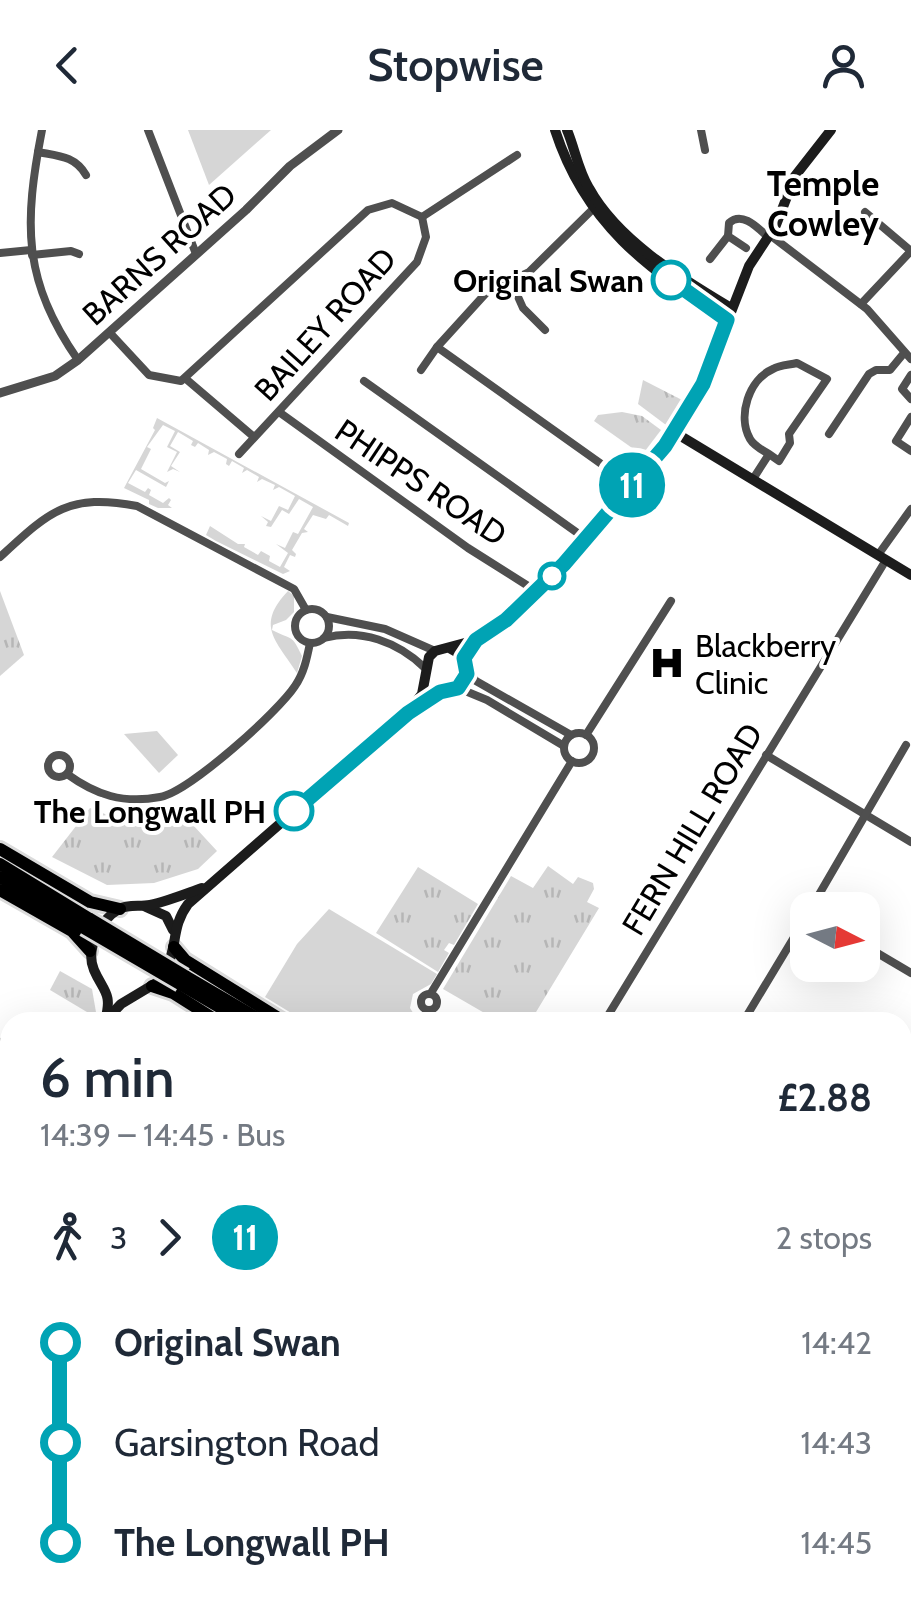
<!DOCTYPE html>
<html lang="en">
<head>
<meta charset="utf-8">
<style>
	body { margin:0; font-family:Cabin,sans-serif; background:#f2f2f3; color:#1f2937; height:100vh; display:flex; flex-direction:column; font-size:38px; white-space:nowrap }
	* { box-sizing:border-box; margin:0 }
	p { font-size:32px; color:#747a83 }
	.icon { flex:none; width:55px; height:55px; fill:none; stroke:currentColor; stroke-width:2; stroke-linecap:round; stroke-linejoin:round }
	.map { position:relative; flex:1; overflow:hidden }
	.panel { position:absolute; left:0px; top:882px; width:912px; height:602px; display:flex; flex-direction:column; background:#fff; border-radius:30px 30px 0 0; box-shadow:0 10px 40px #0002 }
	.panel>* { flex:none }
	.badge { padding:0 20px; border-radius:32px; font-size:35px; line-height:65px }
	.needle { width:65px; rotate:96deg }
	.controls { position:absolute; left:790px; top:762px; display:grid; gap:20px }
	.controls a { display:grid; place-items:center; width:90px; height:90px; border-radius:20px; background:#fff; box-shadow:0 10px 40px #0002; font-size:50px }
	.map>.badge { position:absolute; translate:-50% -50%; box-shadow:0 0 0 5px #fff }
	.legs { display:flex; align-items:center; gap:15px; height:110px; padding:0 40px; font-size:32px }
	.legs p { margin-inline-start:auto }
	.overview { display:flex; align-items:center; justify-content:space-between; height:170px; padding:0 40px }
	h1 { font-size:55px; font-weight:600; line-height:75px }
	ul { padding:0 40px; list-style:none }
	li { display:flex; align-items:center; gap:35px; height:100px; font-size:38px }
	li i { display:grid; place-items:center; width:15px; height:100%; margin:0 12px; background:currentColor }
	li i::after { content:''; width:25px; height:25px; margin:-12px; border:8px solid; border-radius:50%; background:#fff }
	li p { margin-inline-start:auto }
	li:first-child i { background:linear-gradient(#0000 50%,currentColor 0) }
	li:last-child i { background:linear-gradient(currentColor 50%,#0000 0) }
	header { display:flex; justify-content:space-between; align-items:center; height:130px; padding:0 40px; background:#fff; font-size:45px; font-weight:600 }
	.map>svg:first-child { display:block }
	.grass { fill:url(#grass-tufts) }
	.garden { fill:#d6d6d6 }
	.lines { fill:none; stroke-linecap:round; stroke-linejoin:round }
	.stream { stroke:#9d9d9d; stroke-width:2.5 }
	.trunk-casing { stroke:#dbdbdb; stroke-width:18 }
	.minor { stroke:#4f4f4f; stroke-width:8 }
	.tertiary { stroke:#4f4f4f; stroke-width:9 }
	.secondary { stroke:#1c1c1c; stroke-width:10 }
	.trunk { stroke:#000; stroke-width:12 }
	.rail-casing { stroke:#000; stroke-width:6 }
	.rail { stroke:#fff; stroke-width:2.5; stroke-dasharray:8; stroke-linecap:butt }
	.trunk-bridge-casing { stroke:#dbdbdb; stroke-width:18; stroke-linecap:butt }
	.trunk-bridge { stroke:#000; stroke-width:12 }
	.line-1-casing { stroke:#fff; stroke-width:22 }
	.line-1 { stroke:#00a3b4; stroke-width:15 }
	.stop-1-dot { fill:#fff; stroke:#00a3b4; stroke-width:5 }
	.labels { text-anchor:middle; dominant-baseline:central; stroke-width:8; stroke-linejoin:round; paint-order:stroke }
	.street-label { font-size:32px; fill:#000; stroke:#fff }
	.stop-label { font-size:32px; font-weight:bold; fill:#000; stroke:#fff; text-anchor:end }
	.poi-label { font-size:32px; fill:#000; stroke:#fff; text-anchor:start }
	.neighbourhood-label { font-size:35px; font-weight:bold; fill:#000; stroke:#fff }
</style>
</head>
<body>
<header><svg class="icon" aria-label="back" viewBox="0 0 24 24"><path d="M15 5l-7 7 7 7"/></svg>Stopwise<svg class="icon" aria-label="person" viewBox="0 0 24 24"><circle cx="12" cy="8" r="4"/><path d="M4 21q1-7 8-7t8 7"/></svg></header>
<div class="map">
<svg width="911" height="1484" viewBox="0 0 911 1484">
	<defs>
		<pattern id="grass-tufts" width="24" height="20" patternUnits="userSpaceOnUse" patternTransform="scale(2.5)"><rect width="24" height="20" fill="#d6d6d6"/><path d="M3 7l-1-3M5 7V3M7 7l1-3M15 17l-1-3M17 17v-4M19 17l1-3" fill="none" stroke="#b6b6b6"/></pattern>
	</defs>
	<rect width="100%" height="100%" fill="#fff"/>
	<g class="grass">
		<path d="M643,250L682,270L666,295L638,274Z"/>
		<path d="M622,282L642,286L661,300L642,325L594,291L598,285Z"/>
		<path d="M0,461L24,525L0,546Z"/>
		<path d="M90,678L110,686L181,682L217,721L198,739L154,753L107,755L52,727Z"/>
		<path d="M548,736L573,754L578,747L593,753L594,759L587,772L599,778L530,892H500L443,859L511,746L533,758Z"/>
		<path d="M418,737L478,774L454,815L449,813L444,820L449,823L438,842L376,803Z"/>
		<path d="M60,841L92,859L97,888L50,860Z"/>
	</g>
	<g class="garden">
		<path d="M188,0H271L209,55Z"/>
		<path d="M157,288L349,393L348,396L329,385L326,389L313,385L304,399L308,402L302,403L292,420L296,424L295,427L290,425L284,437L290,441L283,444L216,411L206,405L210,396L238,414H245L244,417L258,425L261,421L270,426L269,431L280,437L288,423L276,414L285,418L293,402L298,404L313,377L299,369L289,384L282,380L271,397L266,396L268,392L261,386L271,391L279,376L288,380L295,366L279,357L273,360L275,355L262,349L257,352L259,347L247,340L242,343L244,338L232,331L229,336L226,334L227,329L214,322L208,325L209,320L198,313L195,317L191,315L193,311L178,302L170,316L180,322L171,336L180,342L173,339L167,342L177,322L167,317L175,301L163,295L147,317L151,319L141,339L165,353L169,351L166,357L136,340L128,353L145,362L148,358L151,360L149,365L163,373L169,368L171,370L168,375L172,378H158L149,374V370L124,358L155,300L153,298Z"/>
		<path d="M288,461L294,466V482L286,490L273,495L272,500C293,511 291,503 302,526L297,543C276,510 255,496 288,461Z"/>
		<path d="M157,601L178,625L159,643L124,604Z"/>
		<path d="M329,779L437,844L431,854L413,864L410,878L415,886L411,892H306L265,867L297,814Z"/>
	</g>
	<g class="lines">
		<path class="stream" d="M0,909L10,918"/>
		<defs>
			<g id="trunk">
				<path d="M0,719L90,772L120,779"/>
				<path d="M0,734L90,789"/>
				<path d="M0,747L82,796"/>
				<path d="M0,760L72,801L90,821"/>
				<path d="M174,817L185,830L285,892"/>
				<path d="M185,846L264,892"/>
				<path d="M180,854L245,892"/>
				<path d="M152,856L173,863L219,892"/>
				<path d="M902,1237L911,1240"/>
				<path d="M902,1256L911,1259"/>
			</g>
		</defs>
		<use href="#trunk" class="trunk-casing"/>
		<g class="minor">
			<path d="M42,0C24,93 22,150 78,230"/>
			<path d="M148,0L196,124"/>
			<path d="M701,0L705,20"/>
			<path d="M38,22C59,26 75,26 86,45"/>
			<path d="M865,82L911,121"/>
			<path d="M422,87L517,25"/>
			<path d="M770,105L867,179L911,229"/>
			<path d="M746,118L728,106L729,93C742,81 757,97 768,107"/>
			<path d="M0,123L31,120"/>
			<path d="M32,125L71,121L79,124"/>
			<path d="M710,129L728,106"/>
			<path d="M511,151L523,178L545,200"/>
			<path d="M861,174L911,121"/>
			<path d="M110,203L149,245L181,251L368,80L392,73L422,87"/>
			<path d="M437,217L607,338L634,352"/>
			<path d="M421,240L437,217L487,162L529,142L595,77"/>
			<path d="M911,245L902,259L911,269"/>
			<path d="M186,249L254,307"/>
			<path d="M364,251L586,409"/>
			<path d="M279,282L468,418L536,461"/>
			<path d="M911,287L896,311L911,321"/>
			<path d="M829,304L869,244L876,240H890L904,223"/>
			<path d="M239,324L417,132L426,107L422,87"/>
			<path d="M753,349L769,324L779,331L790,313L789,304L827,249L797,233C789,235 780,235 773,239C749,249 737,286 750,309C754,316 762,320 769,324"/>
			<path d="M878,425L911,379"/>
			<path d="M0,427C49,382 67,363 137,376L294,459L306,480"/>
			<circle cx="312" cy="496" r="17"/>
			<path d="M327,487L385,499L435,521"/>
			<path d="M324,508C361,498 398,512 425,538"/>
			<path d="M467,541L476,551L571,605"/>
			<path d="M458,558L487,570L564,616"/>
			<circle cx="579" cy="618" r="15"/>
			<path d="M586,605L671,471"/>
			<path d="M766,625L911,712"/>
			<circle cx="59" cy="636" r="11"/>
			<path d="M67,644C96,665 123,674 160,667C189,662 278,582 295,556C304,543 307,528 310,513"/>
			<path d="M810,780L906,615"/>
			<path d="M862,814L911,843"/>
			<path d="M431,863L572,631"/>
			<circle cx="429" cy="872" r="8"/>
			<path d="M604,892L886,430"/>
			<path d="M743,892L808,784"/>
			<path d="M902,1049L911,1054"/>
			<path d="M902,1157L911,1156"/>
			<path d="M902,1460L911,1463"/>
		</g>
		<g class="tertiary">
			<path d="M0,263L55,246L78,230L246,80L290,36L338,0"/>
			<path d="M902,1245L911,1248"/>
			<path d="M902,1435L911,1418"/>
			<path d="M879,1484L884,1475"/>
		</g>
		<g class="secondary">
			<path d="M555,0C585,93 647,139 727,189"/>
			<path d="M567,0C575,19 578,40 589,58C618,111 681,148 731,178"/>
			<path d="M674,302L911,445"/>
			<path d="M407,583L422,564L429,527L435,521L476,510L505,490L564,433L665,315L703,254L749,136L776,95L795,46L831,0"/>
			<path d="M146,777L166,786L173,800"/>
			<path d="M166,839C178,816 171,797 188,774L407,583C417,577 426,570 436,565C452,556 468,560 467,535L458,523L451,519"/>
			<path d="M105,890C113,863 103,861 94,840C85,819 100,790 119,779C128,774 140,777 150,775C168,771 185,764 202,758"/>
			<path d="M104,892L121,874L156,853"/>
			<path d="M0,1043L10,1030"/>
		</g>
		<use href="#trunk" class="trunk"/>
		<defs>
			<g id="rail">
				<path d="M0,1334L10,1354"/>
				<path d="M71,1475L76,1484"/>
			</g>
		</defs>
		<use href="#rail" class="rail-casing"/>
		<use href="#rail" class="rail"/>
		<defs>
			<g id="trunk-bridge">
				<path d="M90,789L185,846"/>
				<path d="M84,798L180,854"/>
			</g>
		</defs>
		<use href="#trunk-bridge" class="trunk-bridge-casing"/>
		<use href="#trunk-bridge" class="trunk-bridge"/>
	</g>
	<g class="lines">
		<defs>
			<path id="line-1" d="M294,681L408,583L440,562L458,558L467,544L464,528L476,510L506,490L564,434L665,316L703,254L727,190L671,150"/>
		</defs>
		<use href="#line-1" class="line-1-casing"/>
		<use href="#line-1" class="line-1"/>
	</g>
	<defs>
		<symbol id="hospital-bare" viewBox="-9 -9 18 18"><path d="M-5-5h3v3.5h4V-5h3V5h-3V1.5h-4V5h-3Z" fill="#000" stroke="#fff" stroke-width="2.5" paint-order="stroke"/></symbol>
	</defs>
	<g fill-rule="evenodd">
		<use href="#hospital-bare" x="642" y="508" width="50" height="50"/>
	</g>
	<g class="stop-1-dot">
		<circle cx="671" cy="150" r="18"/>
		<circle cx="552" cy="446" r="12"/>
		<circle cx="294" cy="681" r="18"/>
	</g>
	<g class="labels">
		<g class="street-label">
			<text transform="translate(159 124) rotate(-42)">BARNS ROAD</text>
			<text transform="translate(325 194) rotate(-48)">BAILEY ROAD</text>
			<text transform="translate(421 352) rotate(34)">PHIPPS ROAD</text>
			<text transform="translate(692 699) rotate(-59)">FERN HILL ROAD</text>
		</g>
		<g class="stop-label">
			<text x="644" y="150">Original Swan</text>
			<text x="266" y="681">The Longwall PH</text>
		</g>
		<g class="poi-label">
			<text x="695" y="515">Blackberry<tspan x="695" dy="37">Clinic</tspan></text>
		</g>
		<g class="neighbourhood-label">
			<text x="823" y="53">Temple<tspan x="823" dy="40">Cowley</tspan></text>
		</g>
	</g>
</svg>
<div class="controls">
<a><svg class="needle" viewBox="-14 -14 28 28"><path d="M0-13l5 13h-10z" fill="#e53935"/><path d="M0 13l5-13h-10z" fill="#747a83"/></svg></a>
</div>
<b class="badge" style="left:632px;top:355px;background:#00a3b4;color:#fff">11</b>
<section class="panel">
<div class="overview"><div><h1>6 min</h1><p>14:39 – 14:45 · Bus</p></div><b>£2.88</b></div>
<div class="legs"><svg class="icon" aria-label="walk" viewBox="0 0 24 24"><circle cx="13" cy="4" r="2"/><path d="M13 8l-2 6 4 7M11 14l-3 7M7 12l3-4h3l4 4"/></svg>3<svg class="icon" aria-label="forward" viewBox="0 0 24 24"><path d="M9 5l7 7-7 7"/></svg><b class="badge" style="background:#00a3b4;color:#fff">11</b><p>2 stops</p></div>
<ul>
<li><i style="color:#00a3b4"></i><b>Original Swan</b><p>14:42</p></li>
<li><i style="color:#00a3b4"></i><span>Garsington Road</span><p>14:43</p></li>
<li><i style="color:#00a3b4"></i><b>The Longwall PH</b><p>14:45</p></li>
</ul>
</section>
</div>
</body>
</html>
